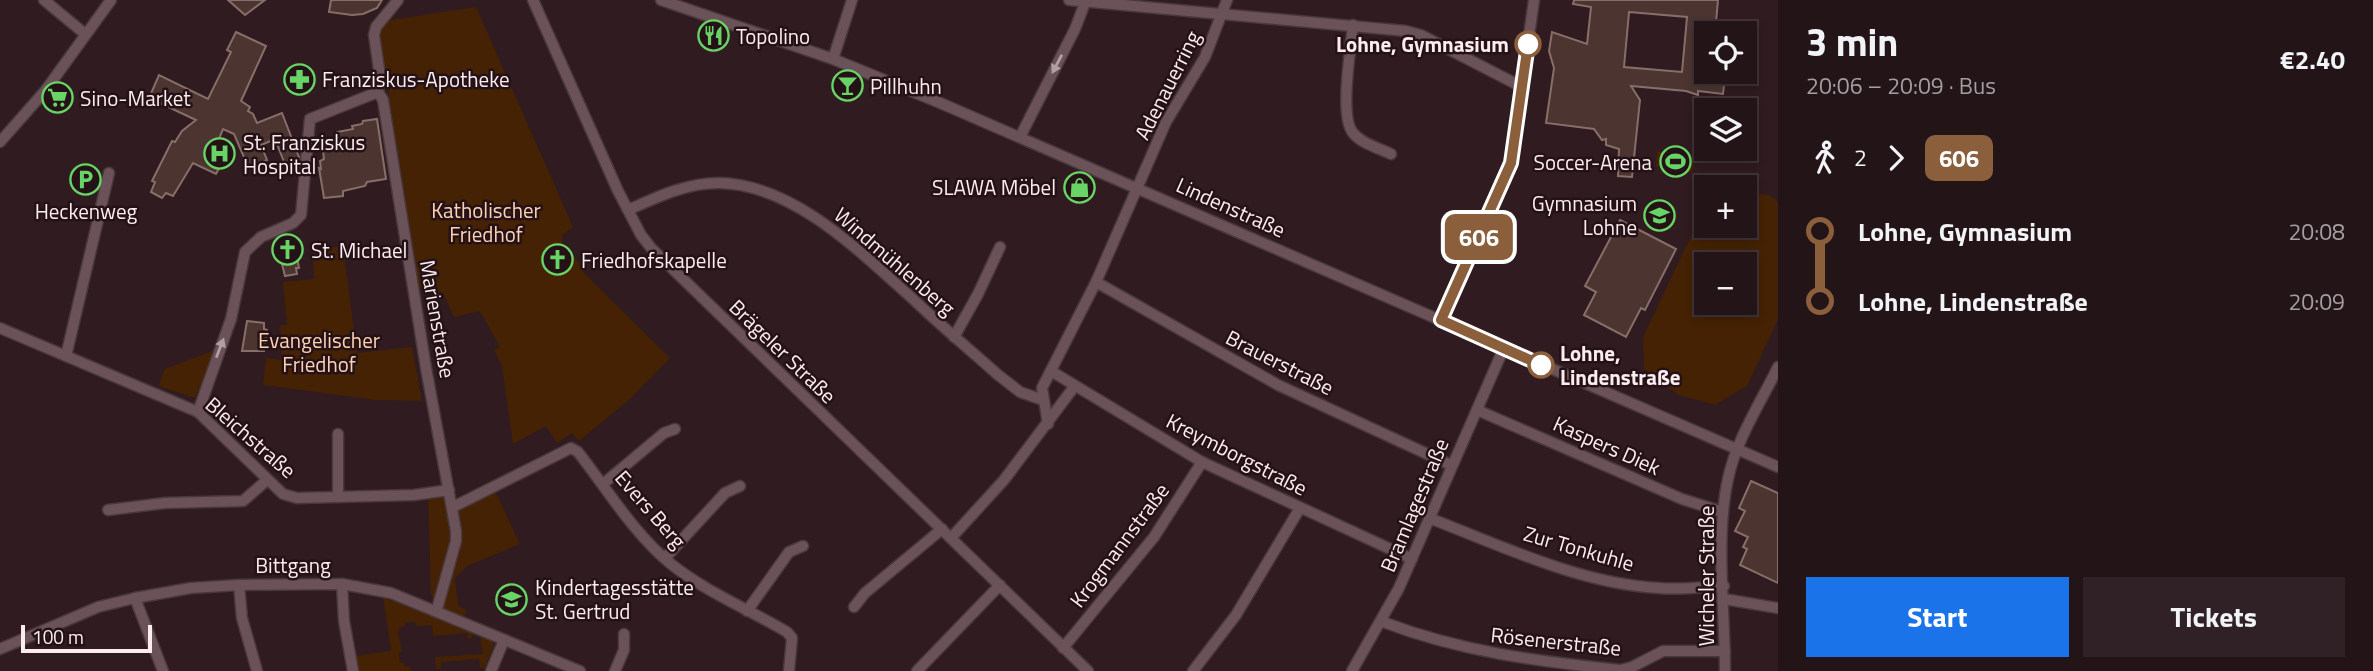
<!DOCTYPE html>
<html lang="en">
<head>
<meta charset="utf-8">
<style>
	body { margin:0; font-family:"Titillium Web",sans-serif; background:#2f2125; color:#f1f3f6; height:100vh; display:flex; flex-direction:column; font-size:26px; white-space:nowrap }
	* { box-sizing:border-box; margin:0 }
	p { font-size:23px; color:#a39ea2 }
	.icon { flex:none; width:38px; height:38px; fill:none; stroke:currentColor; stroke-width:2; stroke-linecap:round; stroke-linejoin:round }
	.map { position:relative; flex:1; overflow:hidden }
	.side { display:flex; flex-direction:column; background:#231418; width:595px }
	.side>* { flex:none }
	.badge { padding:0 14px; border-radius:10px; font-size:24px; line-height:46px }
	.fabs { position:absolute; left:1694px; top:21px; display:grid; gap:14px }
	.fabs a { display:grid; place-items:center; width:63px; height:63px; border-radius:0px; background:#231418; box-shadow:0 4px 10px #0003,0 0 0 2px #403337; font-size:35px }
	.scale { position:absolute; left:21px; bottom:18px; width:131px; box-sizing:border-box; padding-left:7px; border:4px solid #fbecef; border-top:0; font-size:19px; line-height:24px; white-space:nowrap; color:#fbecef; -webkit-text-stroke:5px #251217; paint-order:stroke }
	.map>.badge { position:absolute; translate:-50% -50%; box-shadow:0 0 0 4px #fff }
	.legs { display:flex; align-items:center; gap:10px; height:77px; padding:0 28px; font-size:23px }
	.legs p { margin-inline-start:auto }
	.overview { display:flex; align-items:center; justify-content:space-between; height:119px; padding:0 28px }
	h1 { font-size:38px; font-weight:700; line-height:52px }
	.cta { display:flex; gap:14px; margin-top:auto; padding:14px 28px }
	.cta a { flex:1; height:80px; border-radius:0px; background:#1a73e8; color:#fff; font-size:28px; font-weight:700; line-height:80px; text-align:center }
	.cta a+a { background:#2f2125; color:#f1f3f6 }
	ul { padding:0 28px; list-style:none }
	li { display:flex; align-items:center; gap:24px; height:70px; font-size:26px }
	li i { display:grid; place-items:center; width:10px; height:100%; margin:0 9px; background:currentColor }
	li i::after { content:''; width:18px; height:18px; margin:-9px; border:5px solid; border-radius:50%; background:#231418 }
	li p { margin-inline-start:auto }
	li:first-child i { background:linear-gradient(#0000 50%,currentColor 0) }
	li:last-child i { background:linear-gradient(currentColor 50%,#0000 0) }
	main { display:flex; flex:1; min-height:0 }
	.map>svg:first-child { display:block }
	.green { fill:#442203; fill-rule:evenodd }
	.building { fill:#4c3531; stroke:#876e69; stroke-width:2; fill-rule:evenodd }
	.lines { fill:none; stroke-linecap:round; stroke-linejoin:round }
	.minor-casing { stroke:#48383c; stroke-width:13 }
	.minor { stroke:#6a5258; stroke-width:10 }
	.oneway { fill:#b29fa4 }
	.line-1-casing { stroke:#fff; stroke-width:16 }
	.line-1 { stroke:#8b5e3c; stroke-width:10 }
	.stop-1-dot { fill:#fff; stroke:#8b5e3c; stroke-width:3.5 }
	.labels { text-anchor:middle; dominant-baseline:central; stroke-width:5; stroke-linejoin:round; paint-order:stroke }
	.poi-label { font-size:21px; fill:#fbecef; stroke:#251217; text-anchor:start }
	.stop-label { font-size:21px; font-weight:bold; fill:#fbecef; stroke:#251217; text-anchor:end }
	.street-label { font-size:21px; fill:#fbecef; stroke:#251217 }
	.park-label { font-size:21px; fill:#fcd2b3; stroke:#251217 }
</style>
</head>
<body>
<main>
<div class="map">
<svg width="1778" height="671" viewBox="0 0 1778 671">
	<rect width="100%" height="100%" fill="#2f1b20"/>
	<g class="green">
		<path d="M476,7L573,227L563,234L562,243L585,270L583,272L670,358L630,399L579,441L572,433L557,443L546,426L513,444L502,366L494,350L500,347L480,311L454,317L442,291L434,294L430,285L419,287L379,35L385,23L391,20Z"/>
		<path d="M1657,151L1695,157L1692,173L1656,167Z"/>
		<path d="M1745,192L1770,195L1778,202V319L1747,386L1715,405L1679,395L1644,369L1643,337L1703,211L1706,208V226H1745ZM1745,264V303H1706V264Z"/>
		<path d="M343,246L357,353L412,347L422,401L376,400L263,385L266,358L282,360L280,325H287L283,282L314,279L313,250Z"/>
		<path d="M215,350L195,398L158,386L165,369Z"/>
		<path d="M494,488L520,544L467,566L455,578L458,605L467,611L462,620L437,609L431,594L428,497L449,490L453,506Z"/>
		<path d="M383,597L473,633L472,638L468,639L467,633L433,636L432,625L416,626L415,622H405V626L400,627L398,633L402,652H399L400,663H404L405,667L410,666L411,671H359L356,656L391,651Z"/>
		<path d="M482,636L493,641L494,645L484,669L480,667L479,659L441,662V669H436L435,657L483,654L480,638Z"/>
	</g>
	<g class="building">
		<path d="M228,0H265L245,15Z"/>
		<path d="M331,0H382L377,8L363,14L352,15L329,12Z"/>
		<path d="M1574,0H1718L1715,33H1706V72L1725,76L1723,94L1698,91V95L1686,91L1631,86L1640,100L1632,177L1618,176L1619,149L1606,145V139L1602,140L1594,129L1546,123L1554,68L1549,51L1552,32L1587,44L1591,7L1573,4ZM1629,12L1687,17L1682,72L1624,67Z"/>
		<path d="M236,32L266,46L241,101L250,107L248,111L253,114L257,123L282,113L299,157L298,162L286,167L275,139L261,145L267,160L249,169L234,134L223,129L216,146L224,151L220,157L224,159L216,174L193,163L173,196L166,193L162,198L151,192L155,182L152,181L172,141L175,142L182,131L196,120L149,98L159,75L208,99L231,52L227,50Z"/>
		<path d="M377,119L386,179L367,182L365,186L343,191V196L324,198L319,168L321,169L320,161L324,159L323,151L338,148L337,132L353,129L352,126L362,124L363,121Z"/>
		<path d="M1620,220L1676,249L1645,310L1641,308L1626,337L1584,315L1596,292L1585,286Z"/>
		<path d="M293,236L299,268H296L297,274L285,276L281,260H283L281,238Z"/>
		<path d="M247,321L264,323V329L267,330L264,351H242Z"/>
		<path d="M1751,481L1778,493V583L1740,565L1747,549L1743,547L1748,537L1735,531L1745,511L1739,508Z"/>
	</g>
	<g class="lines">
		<defs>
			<g id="minor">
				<path d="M44,0L85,34"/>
				<path d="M398,0L376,27L374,35L380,76L378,92L383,100L426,368L456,531V541L437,609"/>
				<path d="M533,0L618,191L641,235L652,249L1088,671"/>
				<path d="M661,0L833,59L938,102L1778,467"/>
				<path d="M1069,0L1406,31L1421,35L1522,87"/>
				<path d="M1353,25C1351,48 1339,116 1353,133C1362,144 1379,148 1391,154"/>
				<path d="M833,59L852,0"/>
				<path d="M1020,137L1075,29L1086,0"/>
				<path d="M0,142L45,91L111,0"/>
				<path d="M628,210C657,197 686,183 719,183C794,184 861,253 913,299C940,325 969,349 997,374L1020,392L1043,400"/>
				<path d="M1096,282L1278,385L1451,465"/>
				<path d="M1442,320L1511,163L1534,0"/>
				<path d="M0,328L198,412L283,494L297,498L414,495L449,490"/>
				<path d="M954,337L978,294L1000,247"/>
				<path d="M66,356L109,173"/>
				<path d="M1051,371L1202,462L1412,559"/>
				<path d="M1477,410L1682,499L1723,512"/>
				<path d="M198,412L231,319L245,252L261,237L293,223L301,215L310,119L378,92"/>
				<path d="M1048,424L1042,388L1096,282L1166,122L1205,57L1227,0"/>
				<path d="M338,434V497"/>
				<path d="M603,484L664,433L675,429"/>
				<path d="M453,507L571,448L578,452C607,489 634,534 671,564C706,592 748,609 787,632L792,638L789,671"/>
				<path d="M108,510L165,503L243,501L267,480"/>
				<path d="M1429,518C1502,546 1580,584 1659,588C1680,590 1702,587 1724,586"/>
				<path d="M951,538L1004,480L1074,387"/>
				<path d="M665,558L725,493L740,486"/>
				<path d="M342,584L344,621L353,671"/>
				<path d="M239,585L242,618L257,671"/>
				<path d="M135,598L163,671"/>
				<path d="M1724,599L1778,608"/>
				<path d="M854,607L865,593L942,529"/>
				<path d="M747,611L789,552L803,546"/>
				<path d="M1383,622C1462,652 1536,661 1620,670L1632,667L1663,651H1725"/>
				<path d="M1063,648L1154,537L1202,462"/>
				<path d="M0,649L98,607L135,598L191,588L239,585L342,584L391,593L580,671"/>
				<path d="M491,671L504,640"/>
				<path d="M615,671L624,650V634"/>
				<path d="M917,671L1000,585"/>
				<path d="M1193,671L1236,615L1300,508"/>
				<path d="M1352,671L1399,588L1503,350"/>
				<path d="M1725,671C1725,611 1715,537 1728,479C1736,440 1761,402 1778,367"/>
			</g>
		</defs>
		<use href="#minor" class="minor-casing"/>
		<use href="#minor" class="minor"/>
	</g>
	<defs><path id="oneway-solid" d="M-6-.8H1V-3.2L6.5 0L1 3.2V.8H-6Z" transform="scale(1.75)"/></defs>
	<g class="oneway">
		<use href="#oneway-solid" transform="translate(1057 64) rotate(118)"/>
		<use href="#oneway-solid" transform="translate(220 348) rotate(-69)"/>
	</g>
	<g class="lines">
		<defs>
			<path id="line-1" d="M1528,44L1511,163L1441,320L1541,365"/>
		</defs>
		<use href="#line-1" class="line-1-casing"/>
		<use href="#line-1" class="line-1"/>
	</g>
	<defs>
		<symbol id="restaurant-ring" viewBox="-11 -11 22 22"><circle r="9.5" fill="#251217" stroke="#68d465" stroke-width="1.5"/><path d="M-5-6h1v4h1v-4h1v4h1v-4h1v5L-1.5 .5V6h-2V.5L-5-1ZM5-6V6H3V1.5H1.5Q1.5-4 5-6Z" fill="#68d465"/></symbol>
		<symbol id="pharmacy-ring" viewBox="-11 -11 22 22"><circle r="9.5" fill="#251217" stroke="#68d465" stroke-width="1.5"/><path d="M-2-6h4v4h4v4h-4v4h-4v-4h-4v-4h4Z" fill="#68d465"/></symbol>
		<symbol id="bar-ring" viewBox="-11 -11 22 22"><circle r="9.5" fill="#251217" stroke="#68d465" stroke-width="1.5"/><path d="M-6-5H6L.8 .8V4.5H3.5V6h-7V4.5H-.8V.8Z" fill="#68d465"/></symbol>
		<symbol id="supermarket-ring" viewBox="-11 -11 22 22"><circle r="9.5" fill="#251217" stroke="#68d465" stroke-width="1.5"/><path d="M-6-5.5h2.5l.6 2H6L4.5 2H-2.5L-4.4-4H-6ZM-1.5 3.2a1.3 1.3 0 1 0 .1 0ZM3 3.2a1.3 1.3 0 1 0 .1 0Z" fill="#68d465"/></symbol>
		<symbol id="hospital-ring" viewBox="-11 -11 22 22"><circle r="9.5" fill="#251217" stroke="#68d465" stroke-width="1.5"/><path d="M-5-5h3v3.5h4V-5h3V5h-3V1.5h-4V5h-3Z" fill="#68d465"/></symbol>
		<symbol id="stadium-ring" viewBox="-11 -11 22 22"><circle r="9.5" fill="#251217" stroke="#68d465" stroke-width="1.5"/><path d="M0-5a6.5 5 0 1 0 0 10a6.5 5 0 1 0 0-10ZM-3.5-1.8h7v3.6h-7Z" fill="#68d465"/></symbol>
		<symbol id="parking-ring" viewBox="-11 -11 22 22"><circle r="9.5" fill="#251217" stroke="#68d465" stroke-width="1.5"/><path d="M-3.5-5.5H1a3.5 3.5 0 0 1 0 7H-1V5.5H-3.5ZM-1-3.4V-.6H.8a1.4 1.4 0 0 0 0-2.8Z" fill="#68d465"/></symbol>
		<symbol id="shop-ring" viewBox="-11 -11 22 22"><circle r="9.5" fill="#251217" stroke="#68d465" stroke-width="1.5"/><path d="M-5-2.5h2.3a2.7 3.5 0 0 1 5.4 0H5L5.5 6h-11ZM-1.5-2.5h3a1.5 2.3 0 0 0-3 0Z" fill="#68d465"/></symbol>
		<symbol id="school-ring" viewBox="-11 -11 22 22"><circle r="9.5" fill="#251217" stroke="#68d465" stroke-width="1.5"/><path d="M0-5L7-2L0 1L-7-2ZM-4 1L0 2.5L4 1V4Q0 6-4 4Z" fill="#68d465"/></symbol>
		<symbol id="church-ring" viewBox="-11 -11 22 22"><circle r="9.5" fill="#251217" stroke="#68d465" stroke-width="1.5"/><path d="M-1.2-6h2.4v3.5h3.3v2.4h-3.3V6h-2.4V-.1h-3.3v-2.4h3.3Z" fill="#68d465"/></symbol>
	</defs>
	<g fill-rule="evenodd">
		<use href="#restaurant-ring" x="696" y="18" width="35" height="35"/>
		<use href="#pharmacy-ring" x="282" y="62" width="35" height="35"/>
		<use href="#bar-ring" x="830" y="68" width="35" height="35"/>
		<use href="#supermarket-ring" x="40" y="80" width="35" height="35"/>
		<use href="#hospital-ring" x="202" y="136" width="35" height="35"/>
		<use href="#stadium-ring" x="1658" y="144" width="35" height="35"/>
		<use href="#parking-ring" x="68" y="162" width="35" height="35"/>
		<use href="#shop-ring" x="1062" y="170" width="35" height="35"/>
		<use href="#school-ring" x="1642" y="198" width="35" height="35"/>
		<use href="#church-ring" x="270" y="232" width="35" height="35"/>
		<use href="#church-ring" x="540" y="242" width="35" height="35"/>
		<use href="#school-ring" x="494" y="582" width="35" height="35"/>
	</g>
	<g class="stop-1-dot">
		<circle cx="1528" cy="44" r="12"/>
		<circle cx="1541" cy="365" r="12"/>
	</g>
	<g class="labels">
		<g class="poi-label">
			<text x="736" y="36">Topolino</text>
			<text x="322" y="79">Franziskus-Apotheke</text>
			<text x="870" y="86">Pillhuhn</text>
			<text x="80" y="98">Sino-Market</text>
			<text x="243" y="142">St. Franziskus<tspan x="243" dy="24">Hospital</tspan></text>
			<text x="1652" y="162" text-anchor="end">Soccer-Arena</text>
			<text x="1056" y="187" text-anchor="end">SLAWA Möbel</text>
			<text x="1637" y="203" text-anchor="end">Gymnasium<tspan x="1637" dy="24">Lohne</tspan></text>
			<text x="86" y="211" text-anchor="middle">Heckenweg</text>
			<text x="311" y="250">St. Michael</text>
			<text x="581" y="260">Friedhofskapelle</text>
			<text x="535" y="587">Kindertagesstätte<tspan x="535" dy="24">St. Gertrud</tspan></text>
		</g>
		<g class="stop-label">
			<text x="1509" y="44">Lohne, Gymnasium</text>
			<text x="1560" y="353" text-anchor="start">Lohne,<tspan x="1560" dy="24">Lindenstraße</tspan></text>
		</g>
		<g class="street-label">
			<text transform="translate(1167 85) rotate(-63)">Adenauerring</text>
			<text transform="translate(1231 207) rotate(24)">Lindenstraße</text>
			<text transform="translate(895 261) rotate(41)">Windmühlenberg</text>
			<text transform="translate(438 319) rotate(80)">Marienstraße</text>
			<text transform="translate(783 351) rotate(44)">Brägeler Straße</text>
			<text transform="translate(1280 362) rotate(27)">Brauerstraße</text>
			<text transform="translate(251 437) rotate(41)">Bleichstraße</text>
			<text transform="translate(1607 445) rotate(24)">Kaspers Diek</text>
			<text transform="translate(1237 454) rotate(27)">Kreymborgstraße</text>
			<text transform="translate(1414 505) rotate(-67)">Bramlagestraße</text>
			<text transform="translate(651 509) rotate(49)">Evers Berg</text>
			<text transform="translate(1119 545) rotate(-53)">Krogmannstraße</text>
			<text transform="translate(1579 548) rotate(16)">Zur Tonkuhle</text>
			<text x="293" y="565">Bittgang</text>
			<text transform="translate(1706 576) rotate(-90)">Wicheler Straße</text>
			<text transform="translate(1556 641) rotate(6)">Rösenerstraße</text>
		</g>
		<g class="park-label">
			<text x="486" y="210">Katholischer<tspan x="486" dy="24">Friedhof</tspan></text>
			<text x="319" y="340">Evangelischer<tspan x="319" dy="24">Friedhof</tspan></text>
		</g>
	</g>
</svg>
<div class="fabs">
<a><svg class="icon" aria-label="locate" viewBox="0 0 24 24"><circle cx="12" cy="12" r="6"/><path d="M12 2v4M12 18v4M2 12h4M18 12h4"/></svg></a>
<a><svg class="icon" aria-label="layers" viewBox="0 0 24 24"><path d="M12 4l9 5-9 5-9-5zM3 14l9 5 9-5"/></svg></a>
<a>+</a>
<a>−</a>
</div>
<div class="scale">100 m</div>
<b class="badge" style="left:1479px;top:237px;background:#8b5e3c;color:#fff">606</b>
</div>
<section class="side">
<div class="overview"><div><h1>3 min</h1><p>20:06 – 20:09 · Bus</p></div><b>€2.40</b></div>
<div class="legs"><svg class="icon" aria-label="walk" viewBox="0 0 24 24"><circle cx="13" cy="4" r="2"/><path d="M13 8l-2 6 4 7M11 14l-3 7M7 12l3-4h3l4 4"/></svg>2<svg class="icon" aria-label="forward" viewBox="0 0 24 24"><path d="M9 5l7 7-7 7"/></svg><b class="badge" style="background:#8b5e3c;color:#fff">606</b></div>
<ul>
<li><i style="color:#8b5e3c"></i><b>Lohne, Gymnasium</b><p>20:08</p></li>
<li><i style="color:#8b5e3c"></i><b>Lohne, Lindenstraße</b><p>20:09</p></li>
</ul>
<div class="cta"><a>Start</a><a>Tickets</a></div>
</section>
</main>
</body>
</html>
